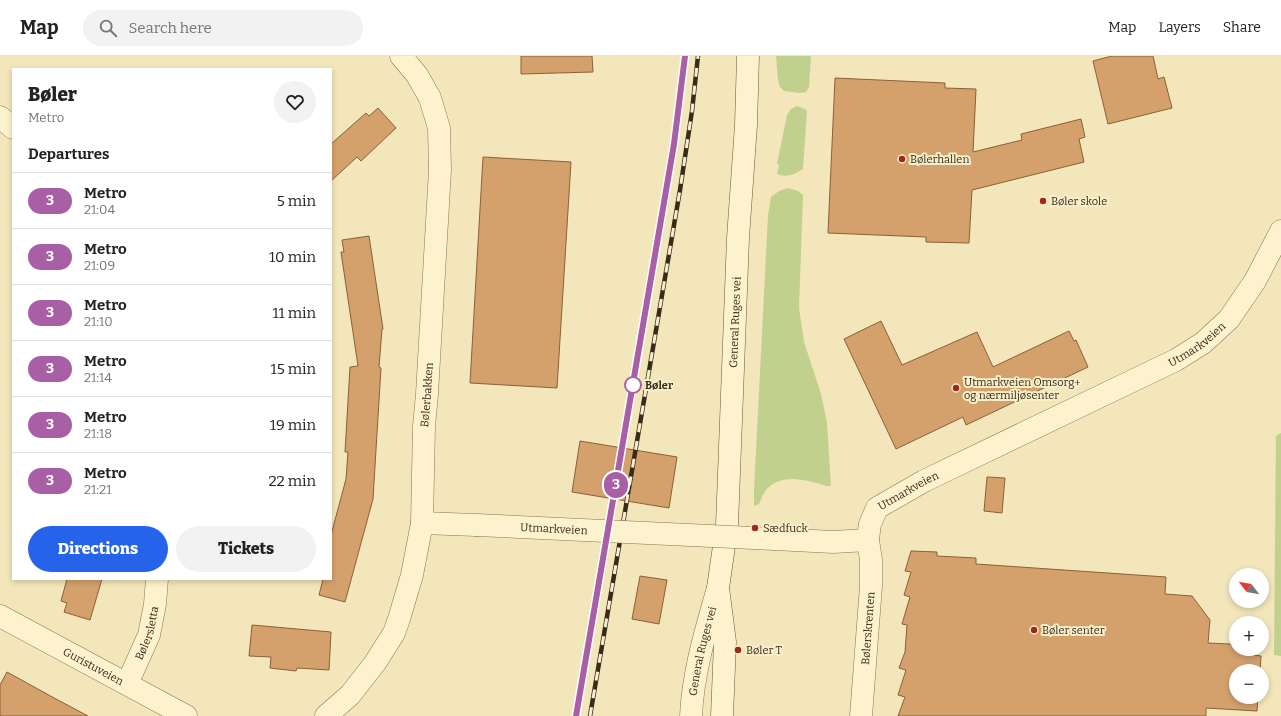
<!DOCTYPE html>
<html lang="en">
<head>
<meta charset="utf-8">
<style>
	body { margin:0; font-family:Bitter,serif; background:#f2f2f2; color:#222; height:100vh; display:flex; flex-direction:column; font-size:15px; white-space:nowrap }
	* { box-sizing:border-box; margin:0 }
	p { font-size:13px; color:#767676 }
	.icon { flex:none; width:22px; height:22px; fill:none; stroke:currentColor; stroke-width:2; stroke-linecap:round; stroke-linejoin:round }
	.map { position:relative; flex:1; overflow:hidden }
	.panel { position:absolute; left:12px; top:12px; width:320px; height:512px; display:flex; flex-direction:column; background:#fff; border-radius:0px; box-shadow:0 2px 6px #0003 }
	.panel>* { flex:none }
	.badge { padding:0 8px; border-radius:13px; font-size:14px; line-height:26px }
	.needle { width:26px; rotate:301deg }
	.fabs { position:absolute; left:1229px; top:512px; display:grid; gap:8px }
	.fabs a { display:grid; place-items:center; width:40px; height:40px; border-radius:50%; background:#fff; box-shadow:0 2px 6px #0003; font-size:20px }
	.map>.badge { position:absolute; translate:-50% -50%; box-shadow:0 0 0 2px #fff }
	h2 { padding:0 16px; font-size:15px; line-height:36px }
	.round { display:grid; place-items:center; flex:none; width:42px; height:42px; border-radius:21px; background:#f2f2f2 }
	.summary { display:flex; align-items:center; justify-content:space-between; height:68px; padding:0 16px }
	h1 { font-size:19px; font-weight:800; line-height:30px }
	.cta { display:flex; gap:8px; margin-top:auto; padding:8px 16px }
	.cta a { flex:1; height:46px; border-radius:24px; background:#2563eb; color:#fff; font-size:16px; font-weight:800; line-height:46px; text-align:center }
	.cta a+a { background:#f2f2f2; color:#222 }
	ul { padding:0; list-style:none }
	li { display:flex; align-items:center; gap:12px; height:56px; padding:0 16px; border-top:1px solid #e0e0e0 }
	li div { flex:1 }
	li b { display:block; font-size:15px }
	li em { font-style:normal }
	li .badge { min-width:44px; font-weight:700; text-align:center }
	header { display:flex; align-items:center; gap:24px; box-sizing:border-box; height:56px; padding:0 20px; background:#fff; border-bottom:1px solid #e0e0e0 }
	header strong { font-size:19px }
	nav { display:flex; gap:22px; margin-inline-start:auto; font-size:14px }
	.search { width:280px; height:36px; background:#f2f2f2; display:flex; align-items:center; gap:10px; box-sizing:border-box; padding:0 14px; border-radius:22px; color:#767676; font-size:15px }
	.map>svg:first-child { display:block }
	.green { fill:#c2d08d }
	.building { fill:#d4a16c; stroke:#8b6037 }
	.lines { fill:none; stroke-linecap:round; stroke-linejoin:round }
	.minor-casing { stroke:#8a7553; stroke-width:23 }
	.tertiary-casing { stroke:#8a7553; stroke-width:23 }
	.secondary-casing { stroke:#6b5636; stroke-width:23 }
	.minor { stroke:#fcf2cd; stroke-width:22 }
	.tertiary { stroke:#fcf2cd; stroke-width:22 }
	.secondary { stroke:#fcf2cd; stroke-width:22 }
	.rail-casing { stroke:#372b19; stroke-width:4.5 }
	.rail { stroke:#f8efca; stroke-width:3; stroke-dasharray:9; stroke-linecap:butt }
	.minor-bridge-casing { stroke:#8a7553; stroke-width:23; stroke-linecap:butt }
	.minor-bridge { stroke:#fcf2cd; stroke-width:22 }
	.line-casing { stroke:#fff; stroke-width:9 }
	.line { stroke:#a85fa5; stroke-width:6 }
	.poi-dot { fill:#9e281d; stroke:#f8efca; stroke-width:1.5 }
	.stop-dot { fill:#fff; stroke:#a85fa5; stroke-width:2 }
	.labels { text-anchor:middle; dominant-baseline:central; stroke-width:4; stroke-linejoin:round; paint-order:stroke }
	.poi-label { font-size:11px; fill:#372b19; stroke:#f8efca; text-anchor:start }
	.street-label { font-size:11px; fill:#372b19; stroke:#f8efca }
	.stop-label { font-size:11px; font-weight:bold; fill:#372b19; stroke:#f8efca; text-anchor:start }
</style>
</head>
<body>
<header>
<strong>Map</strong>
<div class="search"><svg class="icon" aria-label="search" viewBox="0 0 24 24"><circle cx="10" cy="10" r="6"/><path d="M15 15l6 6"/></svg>Search here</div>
<nav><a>Map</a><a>Layers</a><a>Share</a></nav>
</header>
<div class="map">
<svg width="1281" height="660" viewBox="0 0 1281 660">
	<rect width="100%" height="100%" fill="#f2e6ba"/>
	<g class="green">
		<path d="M776,0H811L809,31L806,36L800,37L784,35L780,31L778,24Z"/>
		<path d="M797,50L807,54L803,113C795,118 787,122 777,118L779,109L777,108L787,59L791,53Z"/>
		<path d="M788,132L798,135L803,139L799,252L804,286L821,338L827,367L831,430H827C807,424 782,416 766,434C763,438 761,444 759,448L754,450V434L768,159L771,141L779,135Z"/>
		<path d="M1281,377V600L1274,599L1276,380Z"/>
	</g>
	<g class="building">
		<path d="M521,0H592L593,16L521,18Z"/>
		<path d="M1112,0H1153L1158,23L1164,21L1172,52L1108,68L1093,5Z"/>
		<path d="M835,22L945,27V32L976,33L973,96L1022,84L1021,78L1081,63L1085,81L1079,83L1084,106L972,134L969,187L926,186V181L828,177Z"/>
		<path d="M378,52L396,72L361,105L357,101L331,125V88L366,57L369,60Z"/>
		<path d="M483,101L571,106L557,332L470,327Z"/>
		<path d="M369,180L383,273H382L379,311L381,312L373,443L345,546L319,539L323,523H331V479L346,423L348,396H345L350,311L358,310L341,196H344L342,184Z"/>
		<path d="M881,265L902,309L977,276L993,311L1069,275L1074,285L1076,284L1088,311L966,369L963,361L896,393L844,283Z"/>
		<path d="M580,385L677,401L669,452L572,436Z"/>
		<path d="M987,421L1005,422L1002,457L984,455Z"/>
		<path d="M911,495L937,496V500L976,502V508L1166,521L1165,538L1192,540L1210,564L1208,587L1230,588L1245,598L1261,600L1260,615H1236V641H1258L1257,655L1206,652V660H898L905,641L898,639L906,614L899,612L905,596L907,569L902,568L910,541L904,539L911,516L905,515Z"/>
		<path d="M640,520L667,524L659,568L632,563Z"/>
		<path d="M67,523H102L90,564L64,556L67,547L61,545Z"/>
		<path d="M252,569L331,576L329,614L297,612L296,615L270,612L271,601L249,600Z"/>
		<path d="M7,616L56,643L88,660H0V629Z"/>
	</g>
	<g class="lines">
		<defs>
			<g id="minor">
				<path d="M0,61L13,72"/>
				<path d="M422,467L476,469"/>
				<path d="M775,483L833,486L868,484"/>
				<path id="s1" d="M0,560L186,660"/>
				<path id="s2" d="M127,628L149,579L155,548L157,523"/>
				<path id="s3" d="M326,660L350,639L375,607L394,577L399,563L412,519L422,467L424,370L427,338L440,114L439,72L430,42L417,19L401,0"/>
				<path id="s4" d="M691,660C693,616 706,574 718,532"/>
			</g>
			<g id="tertiary">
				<path id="s5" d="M861,660L871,530V504L868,484L869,475L870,468L877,452L924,425L1176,304L1203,287L1229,263L1255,225L1281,175"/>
			</g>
			<g id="secondary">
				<path id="s6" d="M722,660L725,586L718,532L727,469L738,182L746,69L748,0"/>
			</g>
		</defs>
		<use href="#minor" class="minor-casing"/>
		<use href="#tertiary" class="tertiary-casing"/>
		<use href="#secondary" class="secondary-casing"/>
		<use href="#minor" class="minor"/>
		<use href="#tertiary" class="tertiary"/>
		<use href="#secondary" class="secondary"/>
		<defs>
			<g id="rail">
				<path d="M576,660L674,88L685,0"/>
				<path d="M590,660L680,134L692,55L698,0"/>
			</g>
		</defs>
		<use href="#rail" class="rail-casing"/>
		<use href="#rail" class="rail"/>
		<defs>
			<g id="minor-bridge">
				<path id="s7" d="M476,469L775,483"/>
			</g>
		</defs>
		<use href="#minor-bridge" class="minor-bridge-casing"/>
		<use href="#minor-bridge" class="minor-bridge"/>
	</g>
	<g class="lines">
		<defs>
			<path id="line" d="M576,660L674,88L685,0"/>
		</defs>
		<use href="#line" class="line-casing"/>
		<use href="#line" class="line"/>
	</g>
	<g class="poi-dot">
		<circle cx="902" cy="103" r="4"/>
		<circle cx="1043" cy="145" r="4"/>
		<circle cx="956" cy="332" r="4"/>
		<circle cx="755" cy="472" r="4"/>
		<circle cx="1034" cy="574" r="4"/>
		<circle cx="738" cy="594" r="4"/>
	</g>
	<circle class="stop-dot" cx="633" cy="329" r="8"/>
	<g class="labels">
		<g class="poi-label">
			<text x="910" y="103">Bølerhallen</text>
			<text x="1051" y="145">Bøler skole</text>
			<text x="964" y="326">Utmarkveien Omsorg+<tspan x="964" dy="13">og nærmiljøsenter</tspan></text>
			<text x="763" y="472">Sædfuck</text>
			<text x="1042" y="574">Bøler senter</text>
			<text x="746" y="594">Bøler T</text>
		</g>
		<g class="street-label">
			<text stroke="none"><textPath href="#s6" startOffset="395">General Ruges vei</textPath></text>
			<text stroke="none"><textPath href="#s5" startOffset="570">Utmarkveien</textPath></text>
			<text stroke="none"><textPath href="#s3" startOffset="350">Bølerbakken</textPath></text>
			<text stroke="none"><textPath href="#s5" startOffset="246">Utmarkveien</textPath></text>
			<text stroke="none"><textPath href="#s7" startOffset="78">Utmarkveien</textPath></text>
			<text stroke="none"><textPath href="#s5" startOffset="88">Bølerskrenten</textPath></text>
			<text stroke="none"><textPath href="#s2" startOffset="55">Bølersletta</textPath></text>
			<text stroke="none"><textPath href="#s4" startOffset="66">General Ruges vei</textPath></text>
			<text stroke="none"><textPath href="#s1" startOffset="106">Guristuveien</textPath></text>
		</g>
		<g class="stop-label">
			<text x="645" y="329">Bøler</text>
		</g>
	</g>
</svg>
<div class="fabs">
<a><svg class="needle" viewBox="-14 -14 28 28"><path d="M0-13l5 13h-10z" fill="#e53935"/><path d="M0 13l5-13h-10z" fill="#767676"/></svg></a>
<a>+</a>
<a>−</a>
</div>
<b class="badge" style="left:616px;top:429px;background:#a85fa5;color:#fff">3</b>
<section class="panel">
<div class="summary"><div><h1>Bøler</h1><p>Metro</p></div><a class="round"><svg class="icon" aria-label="heart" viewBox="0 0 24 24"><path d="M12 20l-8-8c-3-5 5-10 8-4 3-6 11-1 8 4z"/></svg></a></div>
<h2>Departures</h2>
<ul>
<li><span class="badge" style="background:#a85fa5;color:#fff">3</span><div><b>Metro</b><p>21:04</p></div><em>5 min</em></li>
<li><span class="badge" style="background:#a85fa5;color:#fff">3</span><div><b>Metro</b><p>21:09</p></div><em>10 min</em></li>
<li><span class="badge" style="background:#a85fa5;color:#fff">3</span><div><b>Metro</b><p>21:10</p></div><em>11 min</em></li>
<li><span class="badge" style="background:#a85fa5;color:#fff">3</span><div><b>Metro</b><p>21:14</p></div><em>15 min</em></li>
<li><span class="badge" style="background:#a85fa5;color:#fff">3</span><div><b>Metro</b><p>21:18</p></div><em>19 min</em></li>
<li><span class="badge" style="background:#a85fa5;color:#fff">3</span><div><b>Metro</b><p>21:21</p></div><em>22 min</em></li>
</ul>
<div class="cta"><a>Directions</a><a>Tickets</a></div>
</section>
</div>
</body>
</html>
